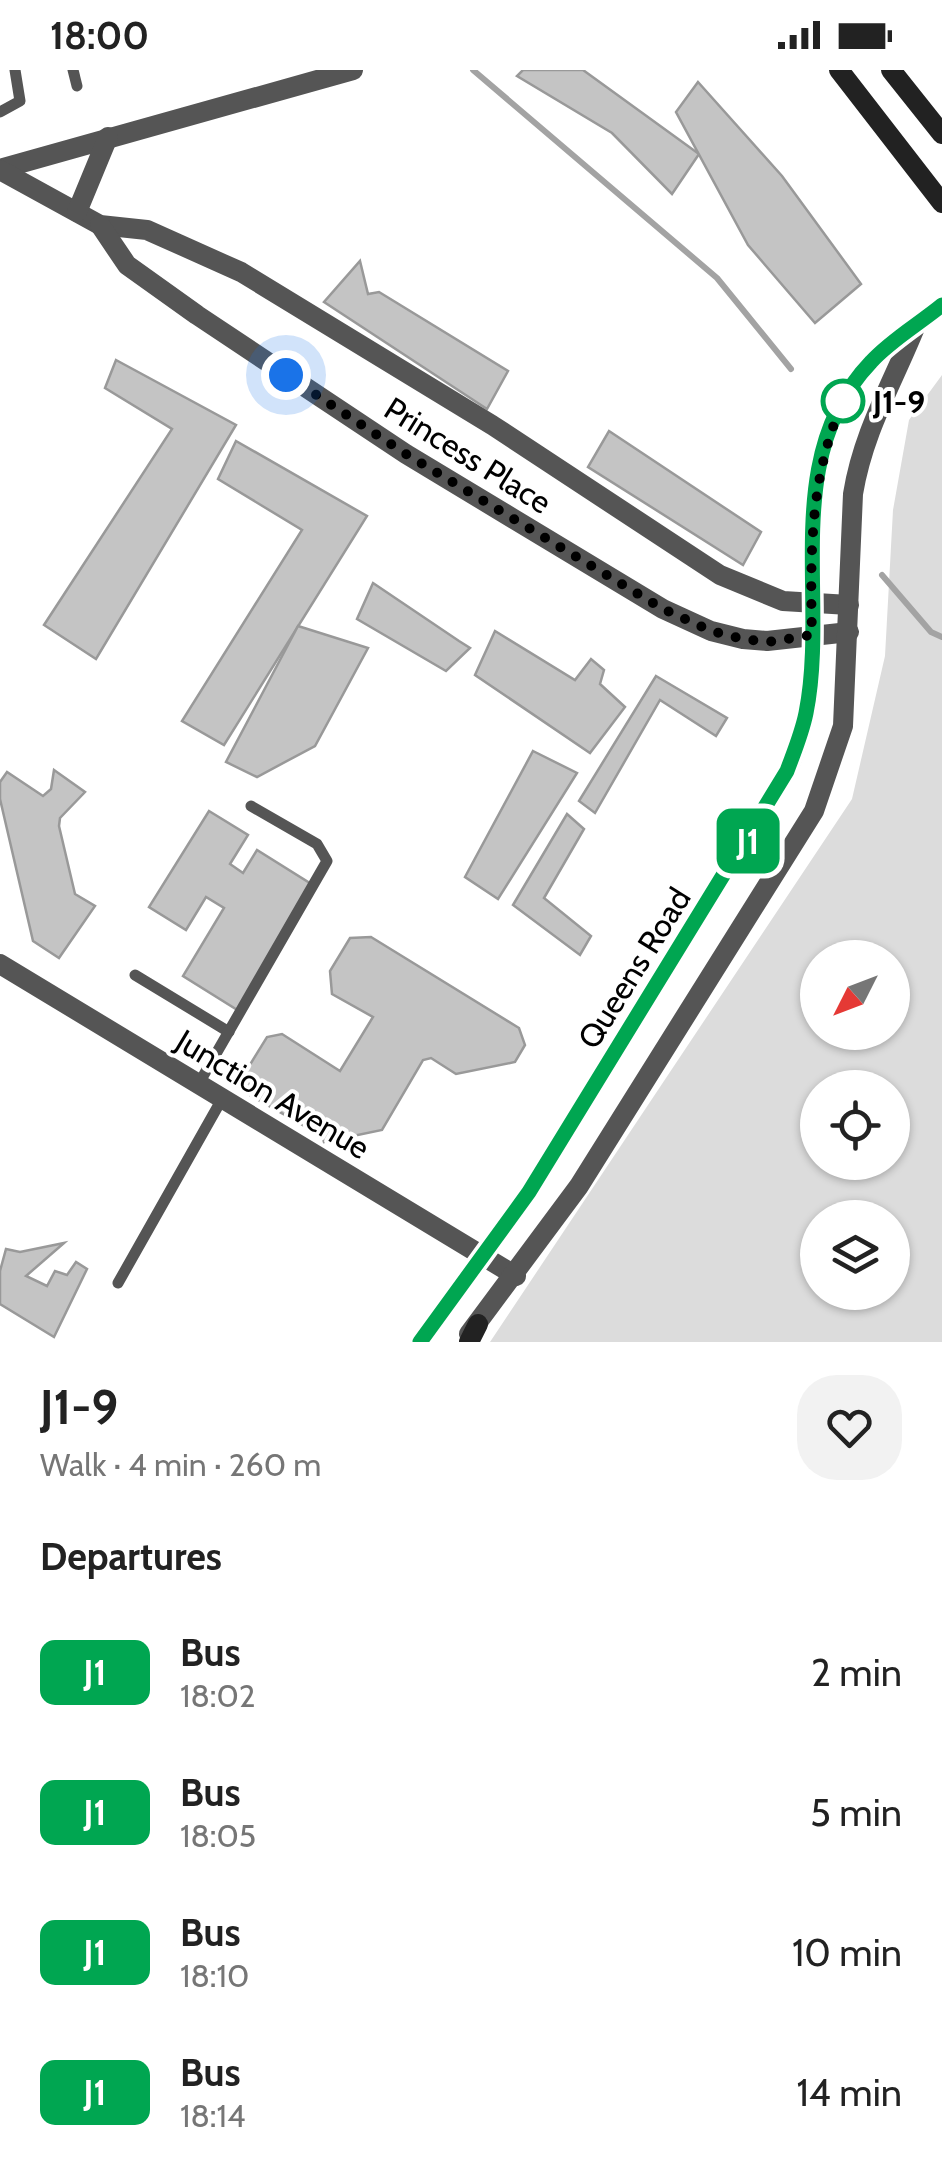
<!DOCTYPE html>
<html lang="en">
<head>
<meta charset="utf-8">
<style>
	body { margin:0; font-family:Cabin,sans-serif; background:#f2f2f2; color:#222; height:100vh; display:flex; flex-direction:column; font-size:38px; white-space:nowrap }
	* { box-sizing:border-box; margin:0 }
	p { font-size:32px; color:#767676 }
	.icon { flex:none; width:55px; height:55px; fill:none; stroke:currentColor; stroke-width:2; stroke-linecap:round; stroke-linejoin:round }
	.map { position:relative; height:1272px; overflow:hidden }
	.panel { display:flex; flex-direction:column; background:#fff; flex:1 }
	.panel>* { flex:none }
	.badge { padding:0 20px; border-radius:15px; font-size:35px; line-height:65px }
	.needle { width:65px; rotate:228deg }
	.fabs { position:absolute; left:800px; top:870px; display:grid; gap:20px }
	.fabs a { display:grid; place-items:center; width:110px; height:110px; border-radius:50%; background:#fff; box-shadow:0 2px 8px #0004; font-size:50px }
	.you { position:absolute; width:50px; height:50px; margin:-25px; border:8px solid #fff; border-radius:50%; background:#1a73e8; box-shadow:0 0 0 15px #1a73e833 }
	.map>.badge { position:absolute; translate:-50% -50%; box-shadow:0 0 0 5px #fff }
	h2 { padding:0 40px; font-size:38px; line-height:90px }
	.round { display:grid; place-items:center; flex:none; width:105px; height:105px; border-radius:40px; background:#f2f2f2 }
	.overview { display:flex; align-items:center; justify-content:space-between; height:170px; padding:0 40px }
	h1 { font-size:48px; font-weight:700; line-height:75px }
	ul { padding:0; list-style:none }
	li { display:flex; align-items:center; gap:30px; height:140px; padding:0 40px }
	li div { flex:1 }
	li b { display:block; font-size:38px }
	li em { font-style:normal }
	li .badge { min-width:110px; font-weight:700; text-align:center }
	.status { display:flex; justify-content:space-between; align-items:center; height:70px; padding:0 50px; background:#fff; direction:ltr }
	.status svg { height:28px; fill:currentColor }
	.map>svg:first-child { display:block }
	.park { fill:#dcdcdc; fill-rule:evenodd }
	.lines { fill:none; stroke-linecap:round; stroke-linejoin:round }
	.stream { stroke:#a3a3a3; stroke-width:6 }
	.building { fill:#c4c4c4; stroke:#999; stroke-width:2.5 }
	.service { stroke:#555; stroke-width:11 }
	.minor { stroke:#555; stroke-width:20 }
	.tertiary { stroke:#555; stroke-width:20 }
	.secondary { stroke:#222; stroke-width:20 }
	.line-casing { stroke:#fff; stroke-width:22 }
	.line { stroke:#00a651; stroke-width:15 }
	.walk { stroke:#000; stroke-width:10; stroke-dasharray:0 18 }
	.stop-dot { fill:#fff; stroke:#00a651; stroke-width:5 }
	.labels { text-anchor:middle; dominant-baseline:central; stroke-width:8; stroke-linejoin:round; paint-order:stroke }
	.stop-label { font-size:32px; font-weight:bold; fill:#000; stroke:#fff; text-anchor:start }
	.street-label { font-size:32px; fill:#000; stroke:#fff }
</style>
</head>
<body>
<div class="status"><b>18:00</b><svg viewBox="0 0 49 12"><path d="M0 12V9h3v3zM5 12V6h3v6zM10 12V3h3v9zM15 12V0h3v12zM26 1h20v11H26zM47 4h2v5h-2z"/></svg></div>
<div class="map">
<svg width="942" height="1272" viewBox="0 0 942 1272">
	<rect width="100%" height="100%" fill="#fff"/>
	<path class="park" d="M942,305V1272H490L852,729L885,586L893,440L909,350ZM818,888H892V962H818ZM818,1018H892V1092H818ZM818,1148H892V1222H818Z"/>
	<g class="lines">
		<g class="stream">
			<path d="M473,0L717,208L791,299"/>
			<path d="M882,505L931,562L942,567"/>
		</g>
	</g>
	<g class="building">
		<path d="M523,0H583L699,84L672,124L612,63L517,6Z"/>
		<path d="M698,12L782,106L861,214L815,253L748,175L676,42Z"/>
		<path d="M360,191L368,224L379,222L508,301L487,339L324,232Z"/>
		<path d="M116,290L236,355L96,589L44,555L172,359L105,318Z"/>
		<path d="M609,361L761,462L743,495L588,397Z"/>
		<path d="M236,371L367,446L224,675L182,651L302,460L218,409Z"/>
		<path d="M373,513L459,571L470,578L446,601L357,549Z"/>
		<path d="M298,556L368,578L315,676L257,707L226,692Z"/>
		<path d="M495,561L575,610L591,589L604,600L600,614L625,637L590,683L475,605Z"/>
		<path d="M656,606L727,648L716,666L660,630L595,743L579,731Z"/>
		<path d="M533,681L577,703L498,829L465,807Z"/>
		<path d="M54,700L85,722L60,748L59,756L75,824L95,836L59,888L33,871L0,729V712L7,702L43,726L51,719Z"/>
		<path d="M209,741L248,765L230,794L243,803L257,780L316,817L239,941L183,906L224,838L206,827L186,860L149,837Z"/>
		<path d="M567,744L584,759L544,828L591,866L580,885L513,835Z"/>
		<path d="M371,867L519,958L525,975L515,992L456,1004L431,988L423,990L382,1060L324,1072L322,1066L246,1023L243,1006L267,967L282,964L340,1001L373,947L332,924L330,901L350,868Z"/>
		<path d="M64,1173L26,1206L47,1216L55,1201L67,1205L76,1192L87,1199L54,1267L0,1234V1201L6,1179L20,1182Z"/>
	</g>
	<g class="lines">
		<g class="service">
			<path d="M73,0L77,16"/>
			<path d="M0,42L20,31L15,0"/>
			<path d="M135,905L229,962"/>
			<path d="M198,1015L327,791L317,774L251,736"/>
			<path d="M118,1213L222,1029"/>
		</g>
		<g class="minor">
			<path d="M0,99L353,0"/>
			<path d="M0,100L100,155L147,160L241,202L492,355L720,505L783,531L849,535"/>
			<path d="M77,142L108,67"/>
			<path d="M100,155L127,195L197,245L406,384L663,539L711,561L743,569L767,571L849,562"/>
			<path d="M0,894L516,1206"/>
		</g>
		<g class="tertiary">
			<path d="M469,1264L579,1116L814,741L843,656L853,424C863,363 891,316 914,260"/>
			<path d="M420,1272L529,1122L787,701C795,682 802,663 806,643C829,528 779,387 871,292C891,270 919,254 942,235"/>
		</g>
		<g class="secondary">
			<path d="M839,0L942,133"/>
			<path d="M891,0L942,64"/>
			<path d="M469,1272L478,1254"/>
		</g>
	</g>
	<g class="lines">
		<defs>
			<path id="line" d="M420,1272L529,1122L787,701C794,682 802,663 806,643C829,528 779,388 871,292C891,270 919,254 942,235"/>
		</defs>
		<use href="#line" class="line-casing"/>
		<use href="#line" class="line"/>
		<path class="walk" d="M286,305L406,384L663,539L711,561L743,569L768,572L812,565C810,481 810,404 845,327L843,331"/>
	</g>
	<circle class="stop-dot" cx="843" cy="331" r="20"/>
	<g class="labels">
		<g class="stop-label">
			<text x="873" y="331">J1-9</text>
		</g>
		<g class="street-label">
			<text transform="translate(468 385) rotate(32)">Princess Place</text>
			<text transform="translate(634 898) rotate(-58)">Queens Road</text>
			<text transform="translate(273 1024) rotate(31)">Junction Avenue</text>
		</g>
	</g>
</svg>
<div class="fabs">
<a><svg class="needle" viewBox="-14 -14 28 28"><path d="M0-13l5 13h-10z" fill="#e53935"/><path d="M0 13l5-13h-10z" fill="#767676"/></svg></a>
<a><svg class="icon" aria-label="locate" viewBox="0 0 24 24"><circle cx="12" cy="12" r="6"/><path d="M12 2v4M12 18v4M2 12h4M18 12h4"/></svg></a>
<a><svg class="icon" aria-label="layers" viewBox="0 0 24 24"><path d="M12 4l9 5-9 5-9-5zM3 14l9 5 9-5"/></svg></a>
</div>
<div class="you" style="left:286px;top:305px"></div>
<b class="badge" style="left:748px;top:771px;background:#00a651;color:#fff">J1</b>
</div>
<section class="panel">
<div class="overview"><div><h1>J1-9</h1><p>Walk · 4 min · 260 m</p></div><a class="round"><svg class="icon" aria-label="heart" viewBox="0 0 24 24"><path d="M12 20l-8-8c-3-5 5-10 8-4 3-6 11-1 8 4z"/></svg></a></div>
<h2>Departures</h2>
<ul>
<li><span class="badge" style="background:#00a651;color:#fff">J1</span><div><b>Bus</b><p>18:02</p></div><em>2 min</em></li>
<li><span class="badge" style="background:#00a651;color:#fff">J1</span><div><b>Bus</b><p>18:05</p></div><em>5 min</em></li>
<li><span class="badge" style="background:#00a651;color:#fff">J1</span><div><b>Bus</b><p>18:10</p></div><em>10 min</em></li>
<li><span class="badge" style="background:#00a651;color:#fff">J1</span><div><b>Bus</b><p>18:14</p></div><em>14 min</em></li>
</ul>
</section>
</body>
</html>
